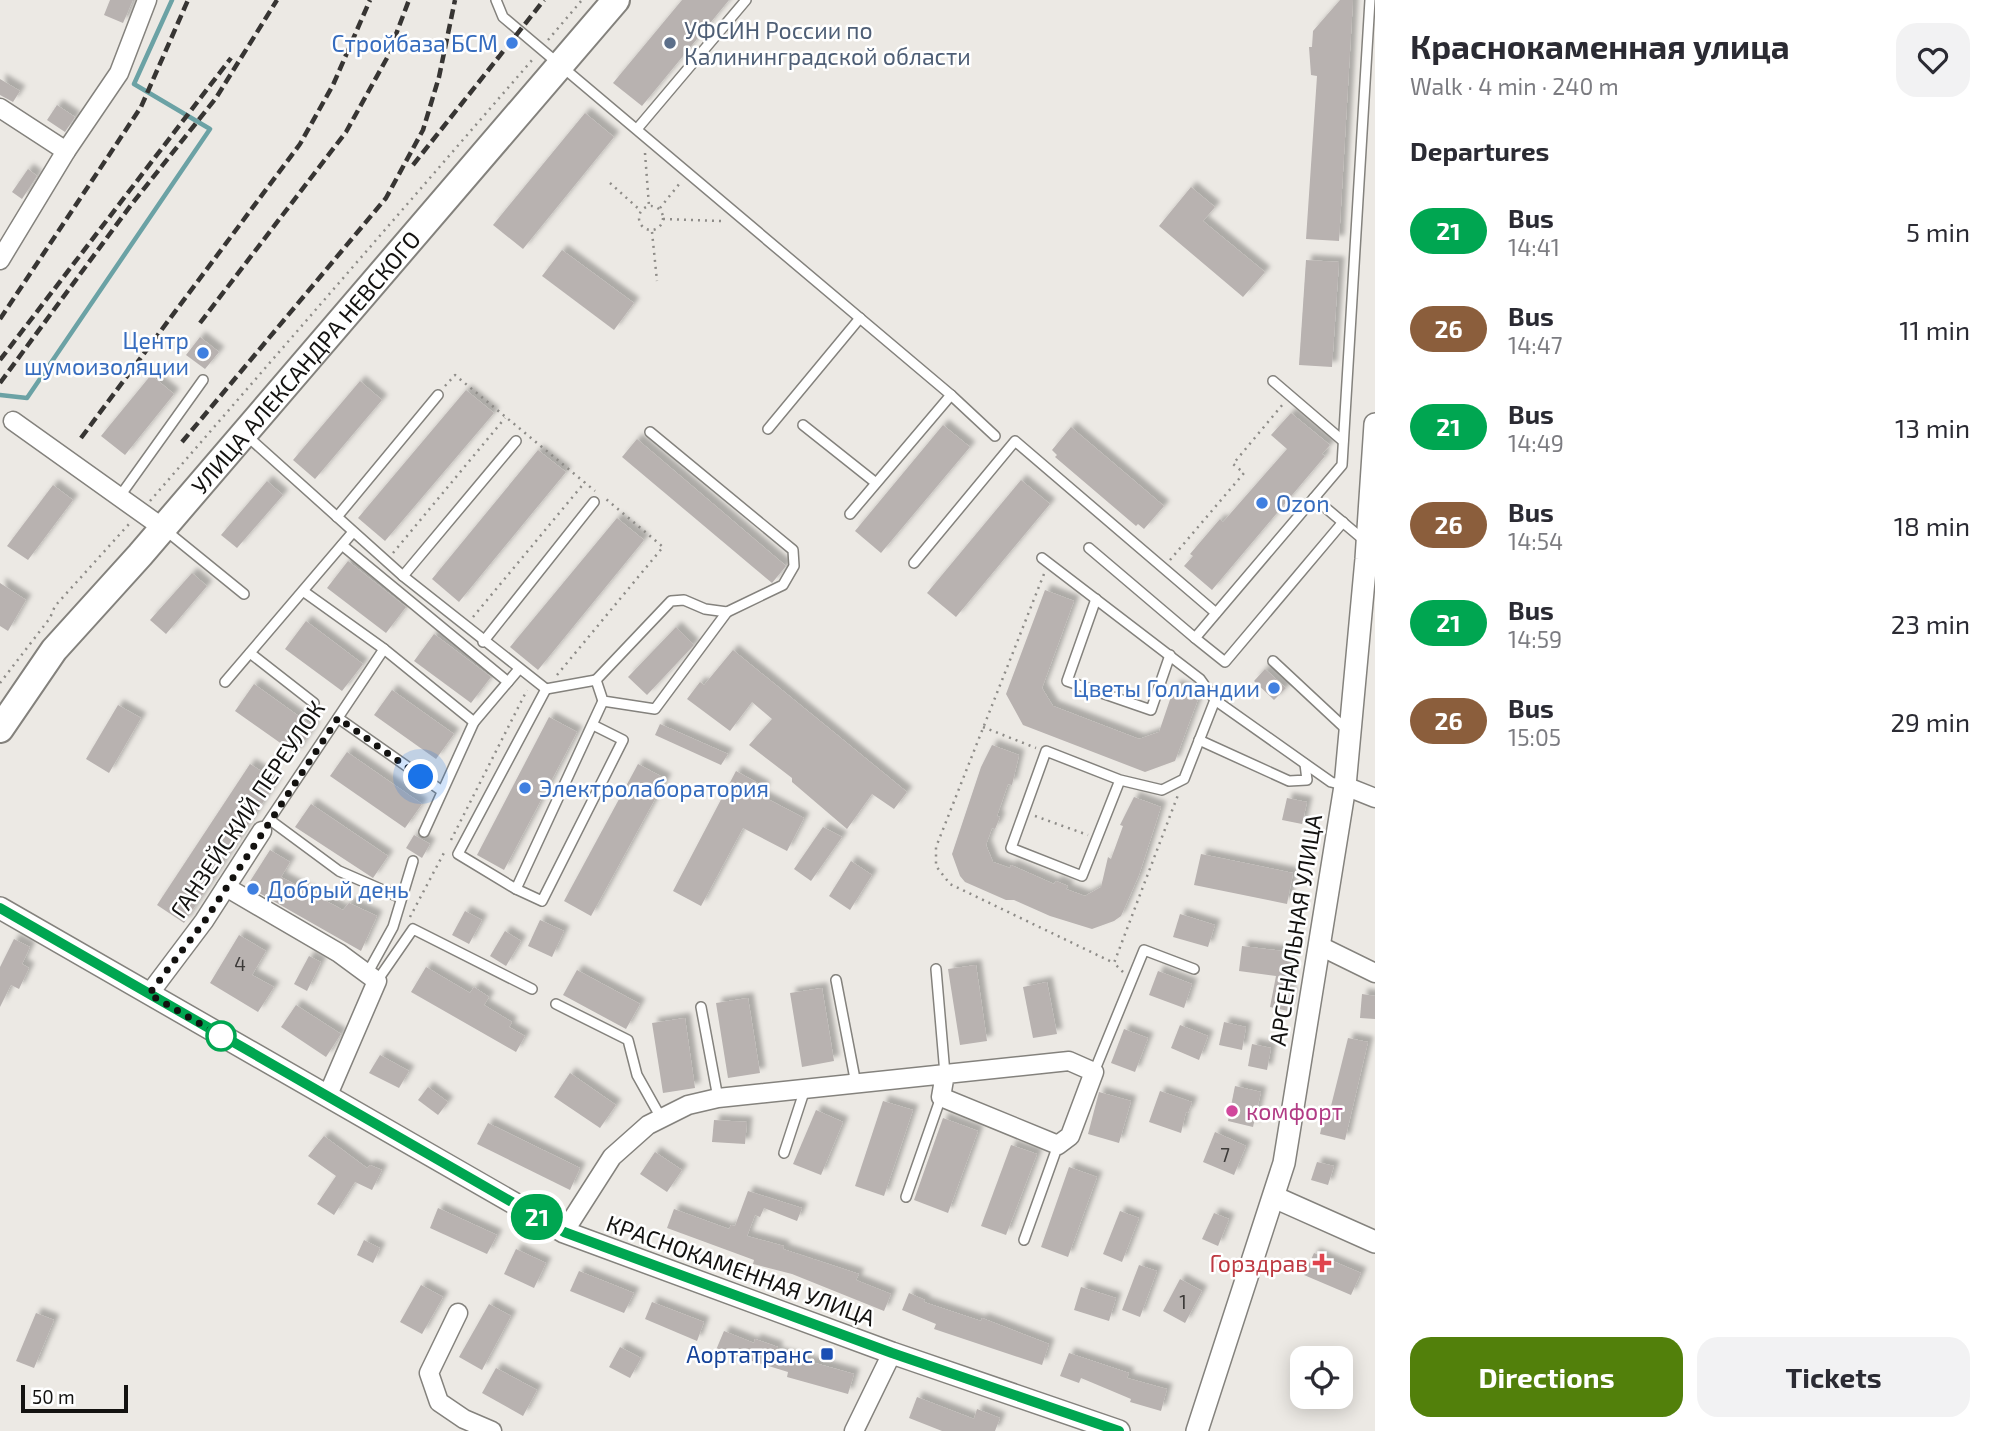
<!DOCTYPE html>
<html lang="en">
<head>
<meta charset="utf-8">
<style>
	body { margin:0; font-family:"Exo 2",sans-serif; background:#f2f2f3; color:#2b2b33; height:100vh; display:flex; flex-direction:column; font-size:26px; white-space:nowrap }
	* { box-sizing:border-box; margin:0 }
	p { font-size:23px; color:#7c7c81 }
	.icon { flex:none; width:38px; height:38px; fill:none; stroke:currentColor; stroke-width:2; stroke-linecap:round; stroke-linejoin:round }
	.map { position:relative; flex:1; overflow:hidden }
	.drawer { display:flex; flex-direction:column; background:#fff; width:630px }
	.drawer>* { flex:none }
	.badge { padding:0 14px; border-radius:23px; font-size:24px; line-height:46px }
	.fabs { position:absolute; left:1290px; top:1346px; display:grid; gap:14px }
	.fabs a { display:grid; place-items:center; width:63px; height:63px; border-radius:14px; background:#fff; box-shadow:0 4px 18px #0003; font-size:35px }
	.scale { position:absolute; left:21px; bottom:18px; width:107px; box-sizing:border-box; padding-left:7px; border:4px solid #131210; border-top:0; font-size:19px; line-height:24px; white-space:nowrap; color:#131210; -webkit-text-stroke:5px #fff; paint-order:stroke }
	.you { position:absolute; width:35px; height:35px; margin:-18px; border:5px solid #fff; border-radius:50%; background:#1a73e8; box-shadow:0 0 0 10px #1a73e833 }
	.map>.badge { position:absolute; translate:-50% -50%; box-shadow:0 0 0 4px #fff }
	h2 { padding:0 35px; font-size:26px; line-height:63px }
	.round { display:grid; place-items:center; flex:none; width:74px; height:74px; border-radius:21px; background:#f2f2f3 }
	.head { display:flex; align-items:center; justify-content:space-between; height:119px; padding:0 35px }
	h1 { font-size:33px; font-weight:700; line-height:52px }
	.button { display:flex; gap:14px; margin-top:auto; padding:14px 35px }
	.button a { flex:1; height:80px; border-radius:21px; background:#52800b; color:#fff; font-size:28px; font-weight:700; line-height:80px; text-align:center }
	.button a+a { background:#f2f2f3; color:#2b2b33 }
	ul { padding:0; list-style:none }
	li { display:flex; align-items:center; gap:21px; height:98px; padding:0 35px }
	li div { flex:1 }
	li b { display:block; font-size:26px }
	li em { font-style:normal }
	li .badge { min-width:77px; font-weight:700; text-align:center }
	main { display:flex; flex:1; min-height:0 }
	.map>svg:first-child { display:block }
	.lines { fill:none; stroke-linecap:round; stroke-linejoin:round }
	.stream { stroke:#6ba2a5; stroke-width:4.5 }
	.building { fill:#b8b2b0; filter:url(#shadow) }
	.service-casing { stroke:#84827d; stroke-width:12 }
	.minor-casing { stroke:#84827d; stroke-width:21 }
	.tertiary-casing { stroke:#84827d; stroke-width:24 }
	.primary-casing { stroke:#84827d; stroke-width:30 }
	.path { stroke:#8e8c88; stroke-width:2.5; stroke-dasharray:2 5; stroke-linecap:butt }
	.service { stroke:#fff; stroke-width:9 }
	.minor { stroke:#fff; stroke-width:18 }
	.tertiary { stroke:#fff; stroke-width:21 }
	.primary { stroke:#fff; stroke-width:26 }
	.rail { stroke:#373533; stroke-width:4.5; stroke-dasharray:10 5; stroke-linecap:butt }
	.line-casing { stroke:#fff; stroke-width:16 }
	.line { stroke:#00a651; stroke-width:10 }
	.walk { stroke:#131210; stroke-width:7; stroke-dasharray:0 12.6 }
	.shop-dot { fill:#3f7fe0; stroke:#fff; stroke-width:2.5 }
	.service-dot { fill:#5c6f8a; stroke:#fff; stroke-width:2.5 }
	.stop-dot { fill:#fff; stroke:#00a651; stroke-width:3.5 }
	.hotel-dot { fill:#d1479c; stroke:#fff; stroke-width:2.5 }
	.health-dot { fill:#e0444e; stroke:#fff; stroke-width:2.5 }
	.transit-dot { fill:#1a4fb4; stroke:#fff; stroke-width:2.5 }
	.labels { text-anchor:middle; dominant-baseline:central; stroke-width:5; stroke-linejoin:round; paint-order:stroke }
	.number-label { font-size:19px; fill:#3c3a38 }
	.service-label { font-size:23px; fill:#4e5e75; stroke:#fff; text-anchor:start }
	.shop-label { font-size:23px; fill:#366cbe; stroke:#fff; text-anchor:end }
	.street-label { font-size:23px; fill:#131210; stroke:#fff }
	.hotel-label { font-size:23px; fill:#b23c85; stroke:#fff; text-anchor:start }
	.health-label { font-size:23px; fill:#be3a42; stroke:#fff; text-anchor:end }
	.transit-label { font-size:23px; fill:#164399; stroke:#fff; text-anchor:end }
</style>
</head>
<body>
<main>
<div class="map">
<svg width="1375" height="1431" viewBox="0 0 1375 1431">
	<defs>
		<filter id="shadow"><feDropShadow dx="5.5" dy="-5.5" stdDeviation="2" flood-color="#0004"/></filter>
	</defs>
	<rect width="100%" height="100%" fill="#ece9e4"/>
	<g class="lines">
		<path class="stream" d="M0,395L27,398L210,129L134,84L172,0"/>
	</g>
	<g class="building">
		<path d="M110,0H133L123,23L104,15Z"/>
		<path d="M682,0H729L642,106L613,83Z"/>
		<path d="M1340,0H1353L1339,241L1306,239L1317,76L1311,75L1309,47H1312L1313,31Z"/>
		<path d="M0,79L20,91L13,102L0,95Z"/>
		<path d="M57,105L75,117L65,132L47,120Z"/>
		<path d="M585,113L614,137L523,249L493,225Z"/>
		<path d="M28,169L37,176L22,199L12,192Z"/>
		<path d="M1191,187L1215,207L1203,221L1265,272L1243,297L1159,226Z"/>
		<path d="M562,250L634,303L614,330L542,276Z"/>
		<path d="M1306,260L1339,262L1332,367L1299,365Z"/>
		<path d="M200,337L219,352L205,369L186,355Z"/>
		<path d="M151,375L174,394L125,455L101,436Z"/>
		<path d="M360,381L382,400L315,479L293,460Z"/>
		<path d="M466,390L494,413L385,541L358,518Z"/>
		<path d="M1291,413L1330,445L1322,454L1325,456L1212,590L1184,566L1193,556L1190,554L1220,519L1223,522L1287,449L1271,435Z"/>
		<path d="M943,425L970,447L881,553L855,531Z"/>
		<path d="M1071,427L1164,506L1144,529L1138,524L1136,526L1055,457L1057,455L1052,450Z"/>
		<path d="M637,439L786,566L772,583L622,457Z"/>
		<path d="M538,450L566,472L459,602L432,579Z"/>
		<path d="M1021,480L1050,504L956,617L927,593Z"/>
		<path d="M267,481L283,495L237,548L221,535Z"/>
		<path d="M53,485L73,500L28,560L7,546Z"/>
		<path d="M617,518L644,540L538,670L510,647Z"/>
		<path d="M348,561L406,607L386,633L327,588Z"/>
		<path d="M192,573L207,586L166,634L150,620Z"/>
		<path d="M0,583L26,600L8,631L0,626Z"/>
		<path d="M1045,590L1074,601L1042,688L1053,706L1139,739L1159,732L1175,685L1200,694L1175,761L1145,772L1023,725L1006,694Z"/>
		<path d="M306,621L363,664L342,691L285,649Z"/>
		<path d="M676,627L694,645L647,695L628,677Z"/>
		<path d="M434,634L491,677L471,703L414,661Z"/>
		<path d="M733,650L907,792L894,809L872,794L847,829L792,782V778L749,745L772,719L752,702L730,731L687,699L700,682L704,685Z"/>
		<path d="M1265,669L1286,688L1274,700L1254,681Z"/>
		<path d="M254,684L314,727L296,754L235,711Z"/>
		<path d="M392,690L454,734L436,759L374,715Z"/>
		<path d="M118,705L141,718L109,773L86,759Z"/>
		<path d="M549,717L577,732L504,870L477,855Z"/>
		<path d="M660,724L728,754L721,765L655,735Z"/>
		<path d="M992,745L1019,755L1012,785L1008,784L997,816L1000,817L995,829L992,828L986,845L993,862L1010,868L1011,865L1054,884L1056,881L1068,886L1066,889L1085,896L1101,887L1108,857L1111,859L1123,826L1120,825L1134,797L1161,807L1139,875L1121,916L1114,921L1092,929L1050,916L1014,900H1006L965,882L960,876L952,854L981,767Z"/>
		<path d="M347,752L422,804L405,828L330,776Z"/>
		<path d="M250,764L277,781L184,923L157,905Z"/>
		<path d="M638,764L666,779L591,916L564,901Z"/>
		<path d="M736,771L765,787L760,795L804,818L787,851L743,828L701,906L673,891Z"/>
		<path d="M1287,798L1307,802L1302,824L1282,820Z"/>
		<path d="M311,804L388,856L373,878L295,827Z"/>
		<path d="M823,827L842,837L811,881L794,869Z"/>
		<path d="M414,835L430,844L422,858L406,848Z"/>
		<path d="M270,850L290,862L281,877L343,910L349,903L377,916L361,951L247,886Z"/>
		<path d="M1201,854L1293,873L1287,904L1194,885Z"/>
		<path d="M851,861L872,875L850,910L829,896Z"/>
		<path d="M465,911L482,920L469,944L452,935Z"/>
		<path d="M1180,914L1215,925L1208,947L1173,937Z"/>
		<path d="M540,920L564,931L552,957L528,946Z"/>
		<path d="M505,931L521,941L506,966L490,956Z"/>
		<path d="M239,935L266,951L252,975L274,987L258,1012L210,983Z"/>
		<path d="M14,939L30,947L22,964L29,968L19,989L11,985L0,1007V967Z"/>
		<path d="M1242,946L1291,952L1286,990L1291,991L1288,1011L1270,1007L1276,976L1239,971Z"/>
		<path d="M309,956L321,962L307,991L294,984Z"/>
		<path d="M976,965L987,1041L960,1045L948,969Z"/>
		<path d="M426,967L470,993L474,987L489,997L484,1005L512,1022L509,1027L525,1036L516,1052L411,992Z"/>
		<path d="M577,970L640,1004L626,1029L563,995Z"/>
		<path d="M1158,971L1192,984L1184,1008L1149,995Z"/>
		<path d="M1047,982L1057,1034L1033,1038L1023,987Z"/>
		<path d="M822,988L834,1061L802,1067L790,993Z"/>
		<path d="M1362,994L1375,996V1019L1360,1018Z"/>
		<path d="M748,998L760,1073L728,1078L716,1003Z"/>
		<path d="M296,1005L341,1034L326,1057L281,1027Z"/>
		<path d="M685,1018L695,1088L663,1093L652,1023Z"/>
		<path d="M1224,1022L1246,1027L1242,1050L1219,1045Z"/>
		<path d="M1180,1025L1208,1036L1199,1060L1171,1048Z"/>
		<path d="M1124,1029L1148,1038L1135,1072L1111,1063Z"/>
		<path d="M1348,1038L1368,1042L1345,1140L1320,1134L1325,1113L1329,1114Z"/>
		<path d="M1252,1044L1271,1048L1267,1070L1248,1066Z"/>
		<path d="M380,1055L409,1071L399,1088L369,1073Z"/>
		<path d="M570,1073L616,1105L600,1128L554,1097Z"/>
		<path d="M1235,1086L1261,1092L1253,1127L1228,1121Z"/>
		<path d="M428,1087L448,1102L438,1115L418,1100Z"/>
		<path d="M1160,1091L1192,1102L1188,1113L1186,1112L1181,1133L1149,1122Z"/>
		<path d="M1099,1092L1131,1101L1119,1143L1088,1134Z"/>
		<path d="M883,1101L913,1110L884,1196L855,1186Z"/>
		<path d="M816,1110L843,1122L821,1175L793,1164Z"/>
		<path d="M943,1118L978,1131L948,1213L914,1200Z"/>
		<path d="M714,1120L747,1122L745,1144L712,1142Z"/>
		<path d="M488,1123L580,1168L570,1190L477,1144Z"/>
		<path d="M1215,1132L1246,1146L1234,1175L1203,1162Z"/>
		<path d="M324,1136L367,1168L370,1165L382,1170L372,1190L355,1182L334,1215L317,1204L336,1176L308,1156Z"/>
		<path d="M1011,1145L1037,1154L1006,1235L981,1226Z"/>
		<path d="M655,1152L682,1170L667,1192L640,1174Z"/>
		<path d="M1317,1162L1334,1166L1328,1185L1311,1180Z"/>
		<path d="M1069,1167L1097,1177L1068,1257L1041,1247Z"/>
		<path d="M748,1191L802,1208L797,1221L764,1208L760,1217L755,1215L747,1236L784,1246L783,1249L859,1274L856,1280L891,1294L884,1311L792,1274L753,1264L754,1260L667,1228L674,1209L729,1229L731,1225L735,1226Z"/>
		<path d="M438,1208L497,1235L487,1254L430,1228Z"/>
		<path d="M1120,1211L1139,1218L1122,1262L1103,1254Z"/>
		<path d="M1214,1213L1229,1219L1218,1246L1202,1239Z"/>
		<path d="M364,1240L380,1248L373,1263L357,1255Z"/>
		<path d="M516,1249L546,1263L534,1288L504,1274Z"/>
		<path d="M1314,1253L1361,1273L1351,1295L1304,1275Z"/>
		<path d="M1139,1265L1157,1271L1140,1317L1122,1310Z"/>
		<path d="M579,1271L634,1293L624,1313L570,1291Z"/>
		<path d="M1180,1279L1202,1291L1185,1323L1163,1311Z"/>
		<path d="M421,1285L443,1297L422,1334L400,1322Z"/>
		<path d="M1081,1287L1116,1298L1109,1321L1074,1310Z"/>
		<path d="M909,1293L925,1300L924,1302L981,1321L982,1318L1049,1344L1042,1365L934,1329L936,1324L902,1310Z"/>
		<path d="M652,1302L704,1322L697,1341L645,1319Z"/>
		<path d="M489,1304L511,1316L482,1370L459,1357Z"/>
		<path d="M36,1313L54,1320L34,1368L16,1361Z"/>
		<path d="M724,1331L754,1343L755,1339L778,1347L776,1352L854,1374L848,1394L787,1377L788,1372L716,1350Z"/>
		<path d="M620,1347L641,1358L630,1378L609,1367Z"/>
		<path d="M1069,1353L1129,1373L1127,1378L1167,1389L1161,1411L1130,1402L1131,1399L1081,1378L1079,1383L1060,1376Z"/>
		<path d="M496,1368L537,1390L523,1416L482,1393Z"/>
		<path d="M917,1397L974,1419L977,1409L1000,1418L995,1431H942L909,1418Z"/>
	</g>
	<g class="lines">
		<defs>
			<g id="service">
				<path d="M496,0L503,17L951,395L995,436"/>
				<path d="M637,129L746,0"/>
				<path d="M1273,381L1343,441"/>
				<path d="M803,425L876,483"/>
				<path d="M768,429L860,318"/>
				<path d="M247,436L403,576L546,689L596,680L603,701L655,709L727,612"/>
				<path d="M120,496L203,380"/>
				<path d="M1314,498L1342,465L1370,0"/>
				<path d="M850,514L951,395"/>
				<path d="M337,517L438,395"/>
				<path d="M164,529L244,594"/>
				<path d="M342,545L508,682"/>
				<path d="M1089,548L1195,638L1314,498L1365,541"/>
				<path d="M1042,558L1200,679L1215,700L1331,782L1343,785"/>
				<path d="M914,563L1015,441L1216,613"/>
				<path d="M403,576L516,441"/>
				<path d="M303,591L384,649L474,722L519,669"/>
				<path d="M1096,599L1067,681L1151,710L1170,655"/>
				<path d="M1195,638L1225,662L1343,522"/>
				<path d="M483,642L594,502"/>
				<path d="M250,653L314,703"/>
				<path d="M1273,661L1347,730"/>
				<path d="M596,680L671,601L684,600L705,609L727,612L783,585L794,566L793,550L650,432"/>
				<path d="M225,682L353,532"/>
				<path d="M546,689L458,854L516,889L603,701"/>
				<path d="M338,718L442,791"/>
				<path d="M1199,740L1289,781L1307,780L1305,764"/>
				<path d="M1120,780L1046,751L1011,848L1082,876L1120,780L1162,790L1184,779L1215,700"/>
				<path d="M270,820L339,871L401,898"/>
				<path d="M262,831L384,649"/>
				<path d="M424,832L474,722"/>
				<path d="M516,889L542,901L623,740L593,725"/>
				<path d="M936,969L945,1074"/>
				<path d="M367,974L393,927L413,861"/>
				<path d="M836,980L856,1084"/>
				<path d="M377,981L413,929L532,989"/>
				<path d="M556,1004L628,1040L637,1075L660,1116"/>
				<path d="M701,1007L718,1098"/>
				<path d="M1094,1072L1144,950L1194,969"/>
				<path d="M784,1153L805,1089"/>
				<path d="M906,1197L941,1097"/>
				<path d="M1024,1240L1058,1145"/>
			</g>
			<g id="minor">
				<path d="M0,108L66,151"/>
				<path d="M0,260L66,151L119,73L147,0"/>
				<path d="M13,421L163,528"/>
				<path d="M1345,786L1375,798"/>
				<path d="M226,887L339,953L377,981L327,1097"/>
				<path d="M1320,946L1375,973"/>
				<path d="M149,994L204,921L262,831"/>
				<path d="M564,1232L612,1157L648,1125L688,1105L718,1098L1069,1061L1094,1072L1070,1136L1058,1145L941,1097L945,1074"/>
				<path d="M458,1313L429,1373L439,1402L464,1419L492,1431"/>
				<path d="M854,1431L892,1353"/>
			</g>
			<g id="tertiary">
				<path d="M0,908L564,1232L892,1353L1119,1431"/>
				<path d="M1274,1197L1375,1242"/>
				<path d="M1197,1431L1284,1163L1345,786L1366,559L1375,424"/>
			</g>
			<g id="primary">
				<path id="s1" d="M0,729L54,650L140,555L616,0"/>
			</g>
		</defs>
		<use href="#service" class="service-casing"/>
		<use href="#minor" class="minor-casing"/>
		<use href="#tertiary" class="tertiary-casing"/>
		<use href="#primary" class="primary-casing"/>
		<g class="path">
			<path d="M548,40L582,0"/>
			<path d="M645,153L649,206"/>
			<path d="M610,183L641,211"/>
			<circle cx="651" cy="218" r="12"/>
			<path d="M660,208L680,183"/>
			<path d="M663,219L722,221"/>
			<path d="M652,232L657,281"/>
			<path d="M445,386L455,375L595,491"/>
			<path d="M150,501L533,59"/>
			<path d="M393,553L505,418"/>
			<path d="M1170,560L1244,473L1233,464L1283,404"/>
			<path d="M1044,574L936,847V866L950,884L1114,963"/>
			<path d="M473,617L585,482"/>
			<path d="M557,675L663,547L606,499"/>
			<path d="M0,683L50,618L55,606L129,524"/>
			<path d="M983,727L1036,748"/>
			<path d="M1035,816L1088,835"/>
			<path d="M451,840L527,690"/>
			<path d="M410,917L446,849"/>
			<path d="M1123,972L1114,963L1178,795"/>
		</g>
		<use href="#service" class="service"/>
		<use href="#minor" class="minor"/>
		<use href="#tertiary" class="tertiary"/>
		<use href="#primary" class="primary"/>
		<g class="rail">
			<path d="M413,165L544,0"/>
			<path d="M0,319L141,107L188,0"/>
			<path d="M200,323L346,132L387,58L409,0"/>
			<path d="M0,360L231,58"/>
			<path d="M0,383L131,205L216,98L277,0"/>
			<path d="M81,438L300,144L333,85L370,0"/>
			<path d="M182,442L386,198L423,130L439,77L455,0"/>
		</g>
	</g>
	<g class="lines">
		<defs>
			<path id="line" d="M0,908L564,1232L892,1353L1119,1431"/>
		</defs>
		<use href="#line" class="line-casing"/>
		<use href="#line" class="line"/>
		<path class="walk" d="M221,1036L149,994L204,922L338,718L421,777"/>
	</g>
	<g class="shop-dot">
		<circle cx="512" cy="43" r="7"/>
		<circle cx="203" cy="353" r="7"/>
		<circle cx="1262" cy="503" r="7"/>
		<circle cx="1274" cy="688" r="7"/>
		<circle cx="525" cy="788" r="7"/>
		<circle cx="253" cy="889" r="7"/>
	</g>
	<circle class="service-dot" cx="670" cy="43" r="7"/>
	<circle class="stop-dot" cx="221" cy="1036" r="14"/>
	<circle class="hotel-dot" cx="1232" cy="1111" r="7"/>
	<path class="health-dot" d="M1318.5 1252.5h7v7h7v7h-7v7h-7v-7h-7v-7h7z"/>
	<rect class="transit-dot" x="820" y="1347" width="14" height="14" rx="3.5"/>
	<g class="labels">
		<g class="number-label">
			<text x="240" y="963">4</text>
			<text x="1225" y="1154">7</text>
			<text x="1183" y="1301">1</text>
		</g>
		<g class="service-label">
			<text x="684" y="30">УФСИН России по<tspan x="684" dy="26">Калининградской области</tspan></text>
		</g>
		<g class="shop-label">
			<text x="498" y="43">Стройбаза БСМ</text>
			<text x="189" y="340">Центр<tspan x="189" dy="26">шумоизоляции</tspan></text>
			<text x="1276" y="503" text-anchor="start">Ozon</text>
			<text x="1260" y="688">Цветы Голландии</text>
			<text x="539" y="788" text-anchor="start">Электролаборатория</text>
			<text x="267" y="889" text-anchor="start">Добрый день</text>
		</g>
		<g class="street-label">
			<text stroke="none"><textPath href="#s1" startOffset="478">УЛИЦА АЛЕКСАНДРА НЕВСКОГО</textPath></text>
			<text transform="translate(247 809) rotate(-56)">ГАНЗЕЙСКИЙ ПЕРЕУЛОК</text>
			<text transform="translate(1295 930) rotate(-81)">АРСЕНАЛЬНАЯ УЛИЦА</text>
			<text transform="translate(741 1270) rotate(20)">КРАСНОКАМЕННАЯ УЛИЦА</text>
		</g>
		<g class="hotel-label">
			<text x="1246" y="1111">комфорт</text>
		</g>
		<g class="health-label">
			<text x="1308" y="1263">Горздрав</text>
		</g>
		<g class="transit-label">
			<text x="813" y="1354">Аортатранс</text>
		</g>
	</g>
</svg>
<div class="fabs">
<a><svg class="icon" aria-label="locate" viewBox="0 0 24 24"><circle cx="12" cy="12" r="6"/><path d="M12 2v4M12 18v4M2 12h4M18 12h4"/></svg></a>
</div>
<div class="scale">50 m</div>
<div class="you" style="left:421px;top:777px"></div>
<b class="badge" style="left:537px;top:1217px;background:#00a651;color:#fff">21</b>
</div>
<section class="drawer">
<div class="head"><div><h1>Краснокаменная улица</h1><p>Walk · 4 min · 240 m</p></div><a class="round"><svg class="icon" aria-label="heart" viewBox="0 0 24 24"><path d="M12 20l-8-8c-3-5 5-10 8-4 3-6 11-1 8 4z"/></svg></a></div>
<h2>Departures</h2>
<ul>
<li><span class="badge" style="background:#00a651;color:#fff">21</span><div><b>Bus</b><p>14:41</p></div><em>5 min</em></li>
<li><span class="badge" style="background:#8b5e3c;color:#fff">26</span><div><b>Bus</b><p>14:47</p></div><em>11 min</em></li>
<li><span class="badge" style="background:#00a651;color:#fff">21</span><div><b>Bus</b><p>14:49</p></div><em>13 min</em></li>
<li><span class="badge" style="background:#8b5e3c;color:#fff">26</span><div><b>Bus</b><p>14:54</p></div><em>18 min</em></li>
<li><span class="badge" style="background:#00a651;color:#fff">21</span><div><b>Bus</b><p>14:59</p></div><em>23 min</em></li>
<li><span class="badge" style="background:#8b5e3c;color:#fff">26</span><div><b>Bus</b><p>15:05</p></div><em>29 min</em></li>
</ul>
<div class="button"><a>Directions</a><a>Tickets</a></div>
</section>
</main>
</body>
</html>
